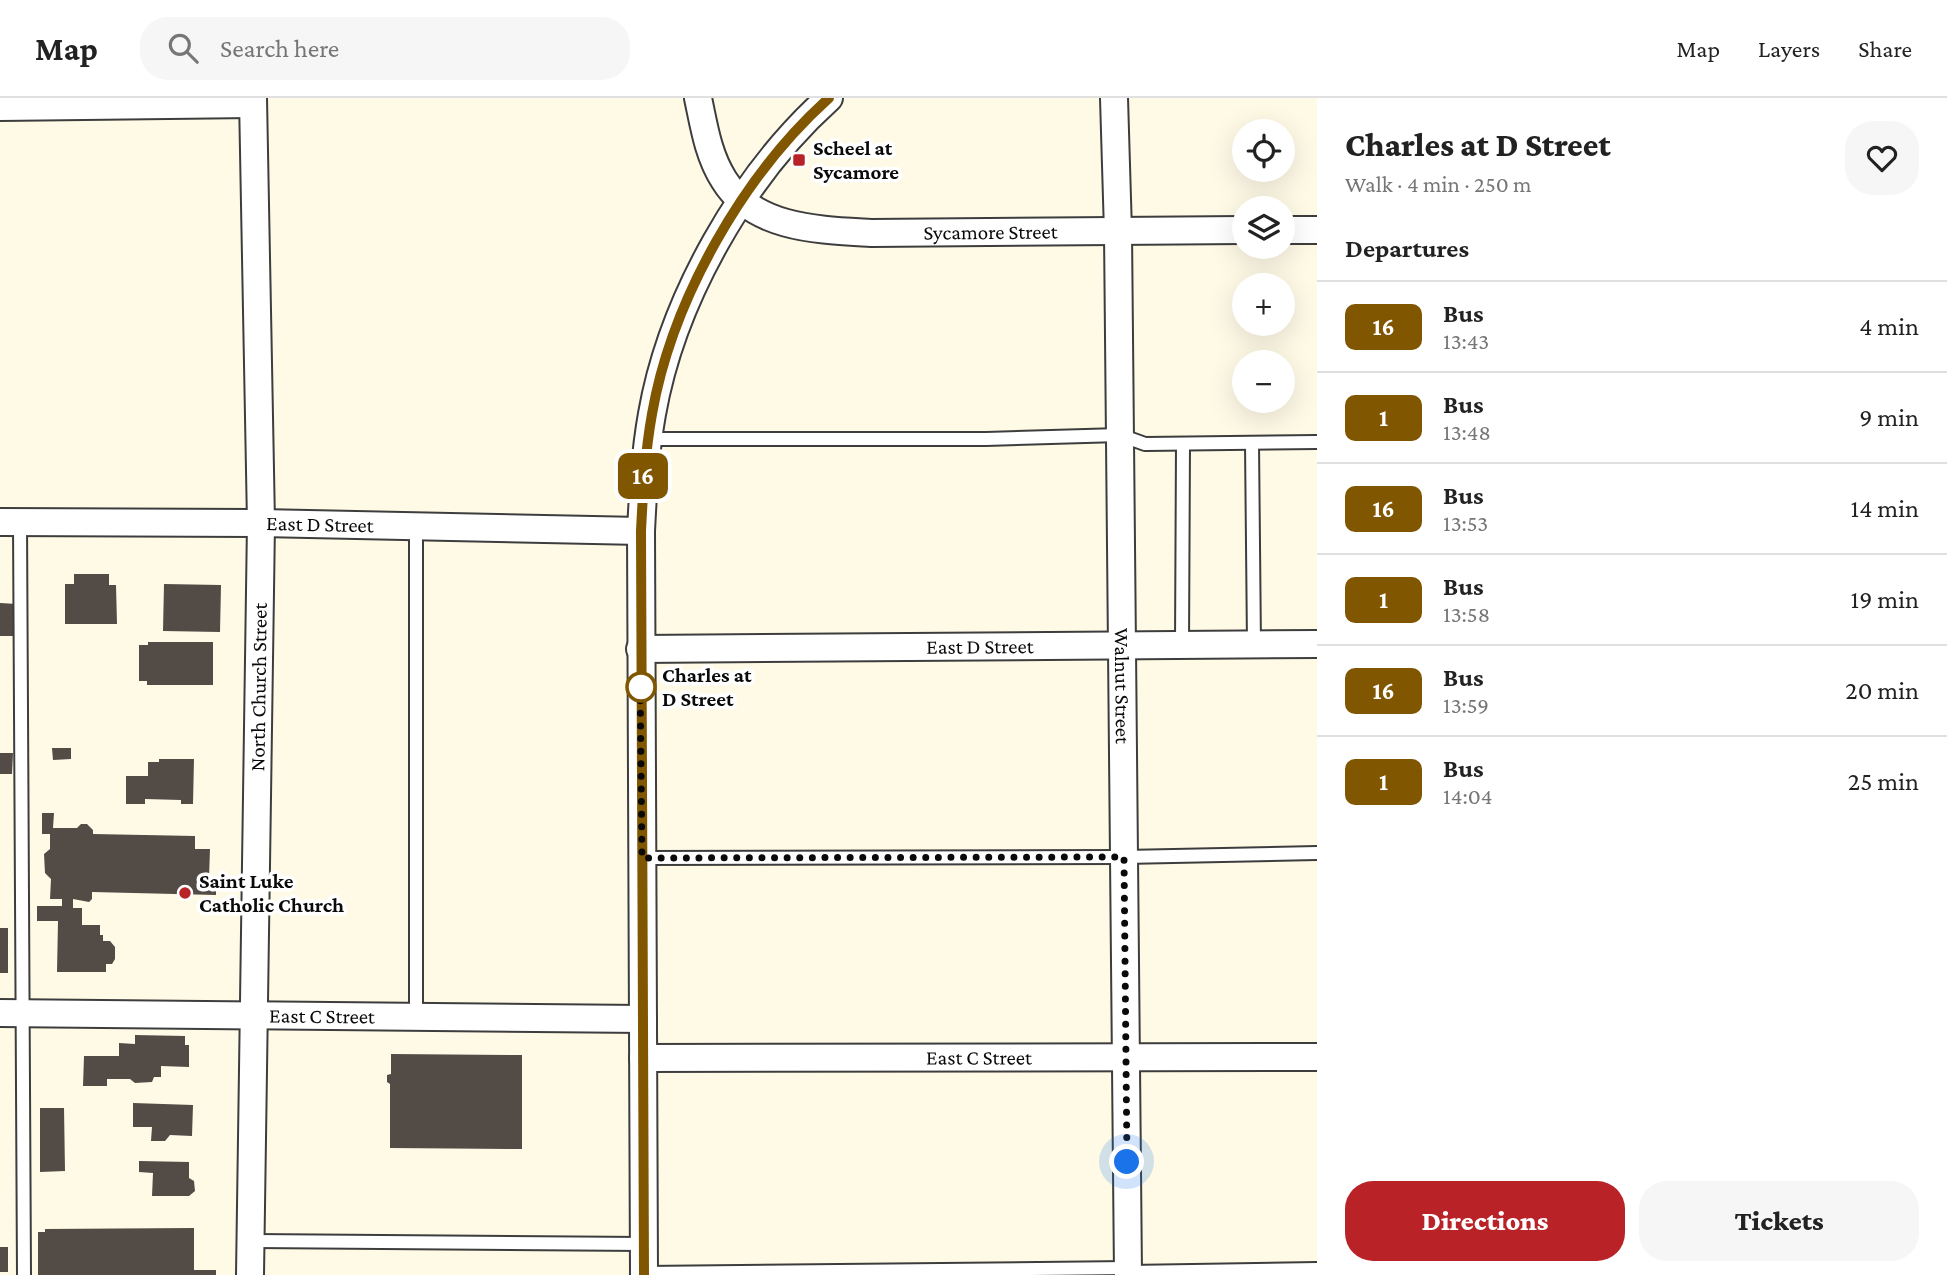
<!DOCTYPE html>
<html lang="en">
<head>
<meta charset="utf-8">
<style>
	body { margin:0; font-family:"Crimson Pro",serif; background:#f6f6f6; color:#222; height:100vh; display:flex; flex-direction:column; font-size:26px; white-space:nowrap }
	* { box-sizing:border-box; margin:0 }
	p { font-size:23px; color:#767676 }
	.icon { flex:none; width:38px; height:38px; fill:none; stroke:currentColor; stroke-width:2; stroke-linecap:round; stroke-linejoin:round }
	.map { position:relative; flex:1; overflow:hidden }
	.sheet { display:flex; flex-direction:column; background:#fff; width:630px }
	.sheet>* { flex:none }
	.badge { padding:0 14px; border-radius:10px; font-size:24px; line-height:46px }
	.tools { position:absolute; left:1232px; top:21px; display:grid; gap:14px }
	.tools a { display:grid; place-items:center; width:63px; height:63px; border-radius:50%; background:#fff; box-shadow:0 7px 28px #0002; font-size:35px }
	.you { position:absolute; width:35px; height:35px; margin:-18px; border:5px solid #fff; border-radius:50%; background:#1a73e8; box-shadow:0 0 0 10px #1a73e833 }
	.map>.badge { position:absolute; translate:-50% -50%; box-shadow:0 0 0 4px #fff }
	h2 { padding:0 28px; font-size:26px; line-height:63px }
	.round { display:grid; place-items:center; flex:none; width:74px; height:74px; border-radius:28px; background:#f6f6f6 }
	.headline { display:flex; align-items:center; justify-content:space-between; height:119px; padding:0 28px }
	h1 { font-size:33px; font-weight:800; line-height:52px }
	.action { display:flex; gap:14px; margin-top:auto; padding:14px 28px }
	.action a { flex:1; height:80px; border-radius:28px; background:#b92227; color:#fff; font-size:28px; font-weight:800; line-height:80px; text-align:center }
	.action a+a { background:#f6f6f6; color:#222 }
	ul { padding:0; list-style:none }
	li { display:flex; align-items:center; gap:21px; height:91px; padding:0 28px; border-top:2px solid #e0e0e0 }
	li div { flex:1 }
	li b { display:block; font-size:26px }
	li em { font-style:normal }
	li .badge { min-width:77px; font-weight:700; text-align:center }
	header { display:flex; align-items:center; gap:42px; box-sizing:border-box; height:98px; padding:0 35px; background:#fff; border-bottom:2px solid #e0e0e0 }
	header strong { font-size:33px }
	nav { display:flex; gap:38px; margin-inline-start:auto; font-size:24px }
	.search { width:490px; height:63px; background:#f6f6f6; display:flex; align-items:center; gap:18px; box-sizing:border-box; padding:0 24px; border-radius:28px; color:#767676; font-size:26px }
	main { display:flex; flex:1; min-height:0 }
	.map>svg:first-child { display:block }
	.building { fill:#524b46 }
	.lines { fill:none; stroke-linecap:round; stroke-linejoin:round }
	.lane-casing { stroke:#3d3d3d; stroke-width:16 }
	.street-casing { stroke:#3d3d3d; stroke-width:30 }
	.lane { stroke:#fff; stroke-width:12 }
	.street { stroke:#fff; stroke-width:26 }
	.line-casing { stroke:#fff; stroke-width:16 }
	.line { stroke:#815601; stroke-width:10 }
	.walk { stroke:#0a0a0a; stroke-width:7; stroke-dasharray:0 12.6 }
	.poi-dot { fill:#b92227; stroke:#fff; stroke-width:2.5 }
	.stop-dot { fill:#fff; stroke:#815601; stroke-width:3.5 }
	.labels { text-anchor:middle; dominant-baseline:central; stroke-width:7; stroke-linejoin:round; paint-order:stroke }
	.poi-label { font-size:21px; font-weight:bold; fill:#0a0a0a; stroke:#fff; text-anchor:start }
	.street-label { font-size:21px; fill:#0a0a0a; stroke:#fff }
	.stop-label { font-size:21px; font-weight:bold; fill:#0a0a0a; stroke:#fff; text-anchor:start }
</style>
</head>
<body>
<header>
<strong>Map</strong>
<div class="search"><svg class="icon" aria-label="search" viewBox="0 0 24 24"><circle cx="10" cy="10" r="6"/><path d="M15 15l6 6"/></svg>Search here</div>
<nav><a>Map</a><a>Layers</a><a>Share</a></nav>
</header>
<main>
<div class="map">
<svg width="1317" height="1177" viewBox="0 0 1317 1177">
	<rect width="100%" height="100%" fill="#fffae6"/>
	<g class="building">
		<path d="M74,476H109V487H116L117,526H65V486H74Z"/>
		<path d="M164,486L221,487L220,534L163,533Z"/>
		<path d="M0,505L17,506L16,538H0Z"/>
		<path d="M148,544H213V587H147V583H139V547H148Z"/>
		<path d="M52,650H71V661L53,662Z"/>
		<path d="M0,655H13L12,676H0Z"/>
		<path d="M159,661H194L193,706H181V702L145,701V706H126V678H148V664H159Z"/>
		<path d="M42,715H54L53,730H77L81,726H87L93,732V736L195,738V751H210L209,780H216V797L92,794V801L89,804L73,801V810H82V827H100V837H103V843H110L115,849V861L112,866H106V874H57L58,823H37V808H62V801H50L51,781L45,775L44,756L50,751V736H42Z"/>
		<rect x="0" y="830" width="8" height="45"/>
		<path d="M135,937L185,938V947H189V969L161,968V979H154L152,984L135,985L130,981H107V988H83L84,958H119V945L135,946Z"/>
		<path d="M391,956L522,957V1051L390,1050V986L387,984V977L391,976Z"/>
		<path d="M133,1005L193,1007L192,1038L170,1037L165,1043H151L152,1029H133Z"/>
		<path d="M40,1010H64L65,1073L40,1074Z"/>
		<path d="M139,1063L189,1064V1080L194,1083L195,1093L189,1098H152L153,1075L139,1074Z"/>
		<path d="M194,1130V1172H216V1177H38V1134H45V1131Z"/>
		<rect x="0" y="1149" width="8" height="25"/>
	</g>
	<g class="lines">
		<defs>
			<g id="lane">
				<path d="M648,341H986L1120,337L1145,346L1317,344"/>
				<path d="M1252,345L1254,547"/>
				<path d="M20,424L24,1177"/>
				<path d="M416,428V919"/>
				<path d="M1182,548L1183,346"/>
				<path d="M642,760L1124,759L1317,755"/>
				<path d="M250,1143L644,1146"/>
				<path d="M1128,1174L1317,1171"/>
				<path d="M644,1175L1128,1170"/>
			</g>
			<g id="street">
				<path id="s1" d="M698,0C704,28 708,57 724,82C754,131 820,132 871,135L1244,132"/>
				<path id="s2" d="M1114,0L1118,134L1128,1177"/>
				<path d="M0,9L253,6"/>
				<path d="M1283,132H1317"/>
				<path id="s3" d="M0,424L261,425L641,433"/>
				<path id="s4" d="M640,551L1317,546"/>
				<path id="s5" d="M0,915L643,921"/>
				<path id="s6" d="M643,960L1317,959"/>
				<path id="s7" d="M250,1177L261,425L253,0"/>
				<path d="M644,1177L641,433C643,393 645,355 652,316C672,202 743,77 829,0"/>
			</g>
		</defs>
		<use href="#lane" class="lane-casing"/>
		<use href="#street" class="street-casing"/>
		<use href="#lane" class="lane"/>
		<use href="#street" class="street"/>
	</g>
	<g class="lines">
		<defs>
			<path id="line" d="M644,1177L641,433C643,393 645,355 652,316C672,202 743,77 829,0"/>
		</defs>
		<use href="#line" class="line-casing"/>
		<use href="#line" class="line"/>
		<path class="walk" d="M641,589L640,577L642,760L1124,759L1127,1064"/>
	</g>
	<g class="poi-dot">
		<rect x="792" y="55" width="14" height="14" rx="3.5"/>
		<circle cx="185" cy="795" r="7"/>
	</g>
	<circle class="stop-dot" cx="641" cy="589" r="14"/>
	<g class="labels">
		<g class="poi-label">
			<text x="813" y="50">Scheel at<tspan x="813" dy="24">Sycamore</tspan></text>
			<text x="199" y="783">Saint Luke<tspan x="199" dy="24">Catholic Church</tspan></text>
		</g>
		<g class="street-label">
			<text stroke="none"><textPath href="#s1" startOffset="369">Sycamore Street</textPath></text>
			<text stroke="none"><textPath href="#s3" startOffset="320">East D Street</textPath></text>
			<text stroke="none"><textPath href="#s4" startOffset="340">East D Street</textPath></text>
			<text stroke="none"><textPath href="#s7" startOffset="588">North Church Street</textPath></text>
			<text stroke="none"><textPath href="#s2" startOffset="588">Walnut Street</textPath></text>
			<text stroke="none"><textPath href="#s5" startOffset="322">East C Street</textPath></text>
			<text stroke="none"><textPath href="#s6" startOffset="336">East C Street</textPath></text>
		</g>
		<g class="stop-label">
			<text x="662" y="577">Charles at<tspan x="662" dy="24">D Street</tspan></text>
		</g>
	</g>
</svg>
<div class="tools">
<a><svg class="icon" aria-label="locate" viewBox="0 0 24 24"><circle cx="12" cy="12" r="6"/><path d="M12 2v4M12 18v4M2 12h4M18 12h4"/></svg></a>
<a><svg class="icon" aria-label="layers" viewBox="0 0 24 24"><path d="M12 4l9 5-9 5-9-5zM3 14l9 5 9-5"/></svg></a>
<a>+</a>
<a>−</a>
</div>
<div class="you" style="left:1127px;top:1064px"></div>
<b class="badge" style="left:643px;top:378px;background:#815601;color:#fff">16</b>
</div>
<section class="sheet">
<div class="headline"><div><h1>Charles at D Street</h1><p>Walk · 4 min · 250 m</p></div><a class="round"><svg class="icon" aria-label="heart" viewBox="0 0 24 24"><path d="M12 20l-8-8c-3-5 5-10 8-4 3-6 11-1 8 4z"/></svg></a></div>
<h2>Departures</h2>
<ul>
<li><span class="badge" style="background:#815601;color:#fff">16</span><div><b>Bus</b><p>13:43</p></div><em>4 min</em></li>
<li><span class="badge" style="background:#815601;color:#fff">1</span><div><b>Bus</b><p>13:48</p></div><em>9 min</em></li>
<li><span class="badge" style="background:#815601;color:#fff">16</span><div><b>Bus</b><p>13:53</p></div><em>14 min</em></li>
<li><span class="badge" style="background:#815601;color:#fff">1</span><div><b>Bus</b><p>13:58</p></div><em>19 min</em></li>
<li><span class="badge" style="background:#815601;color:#fff">16</span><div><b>Bus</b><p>13:59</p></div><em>20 min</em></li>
<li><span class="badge" style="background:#815601;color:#fff">1</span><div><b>Bus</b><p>14:04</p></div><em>25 min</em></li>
</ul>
<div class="action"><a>Directions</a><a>Tickets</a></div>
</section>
</main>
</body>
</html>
